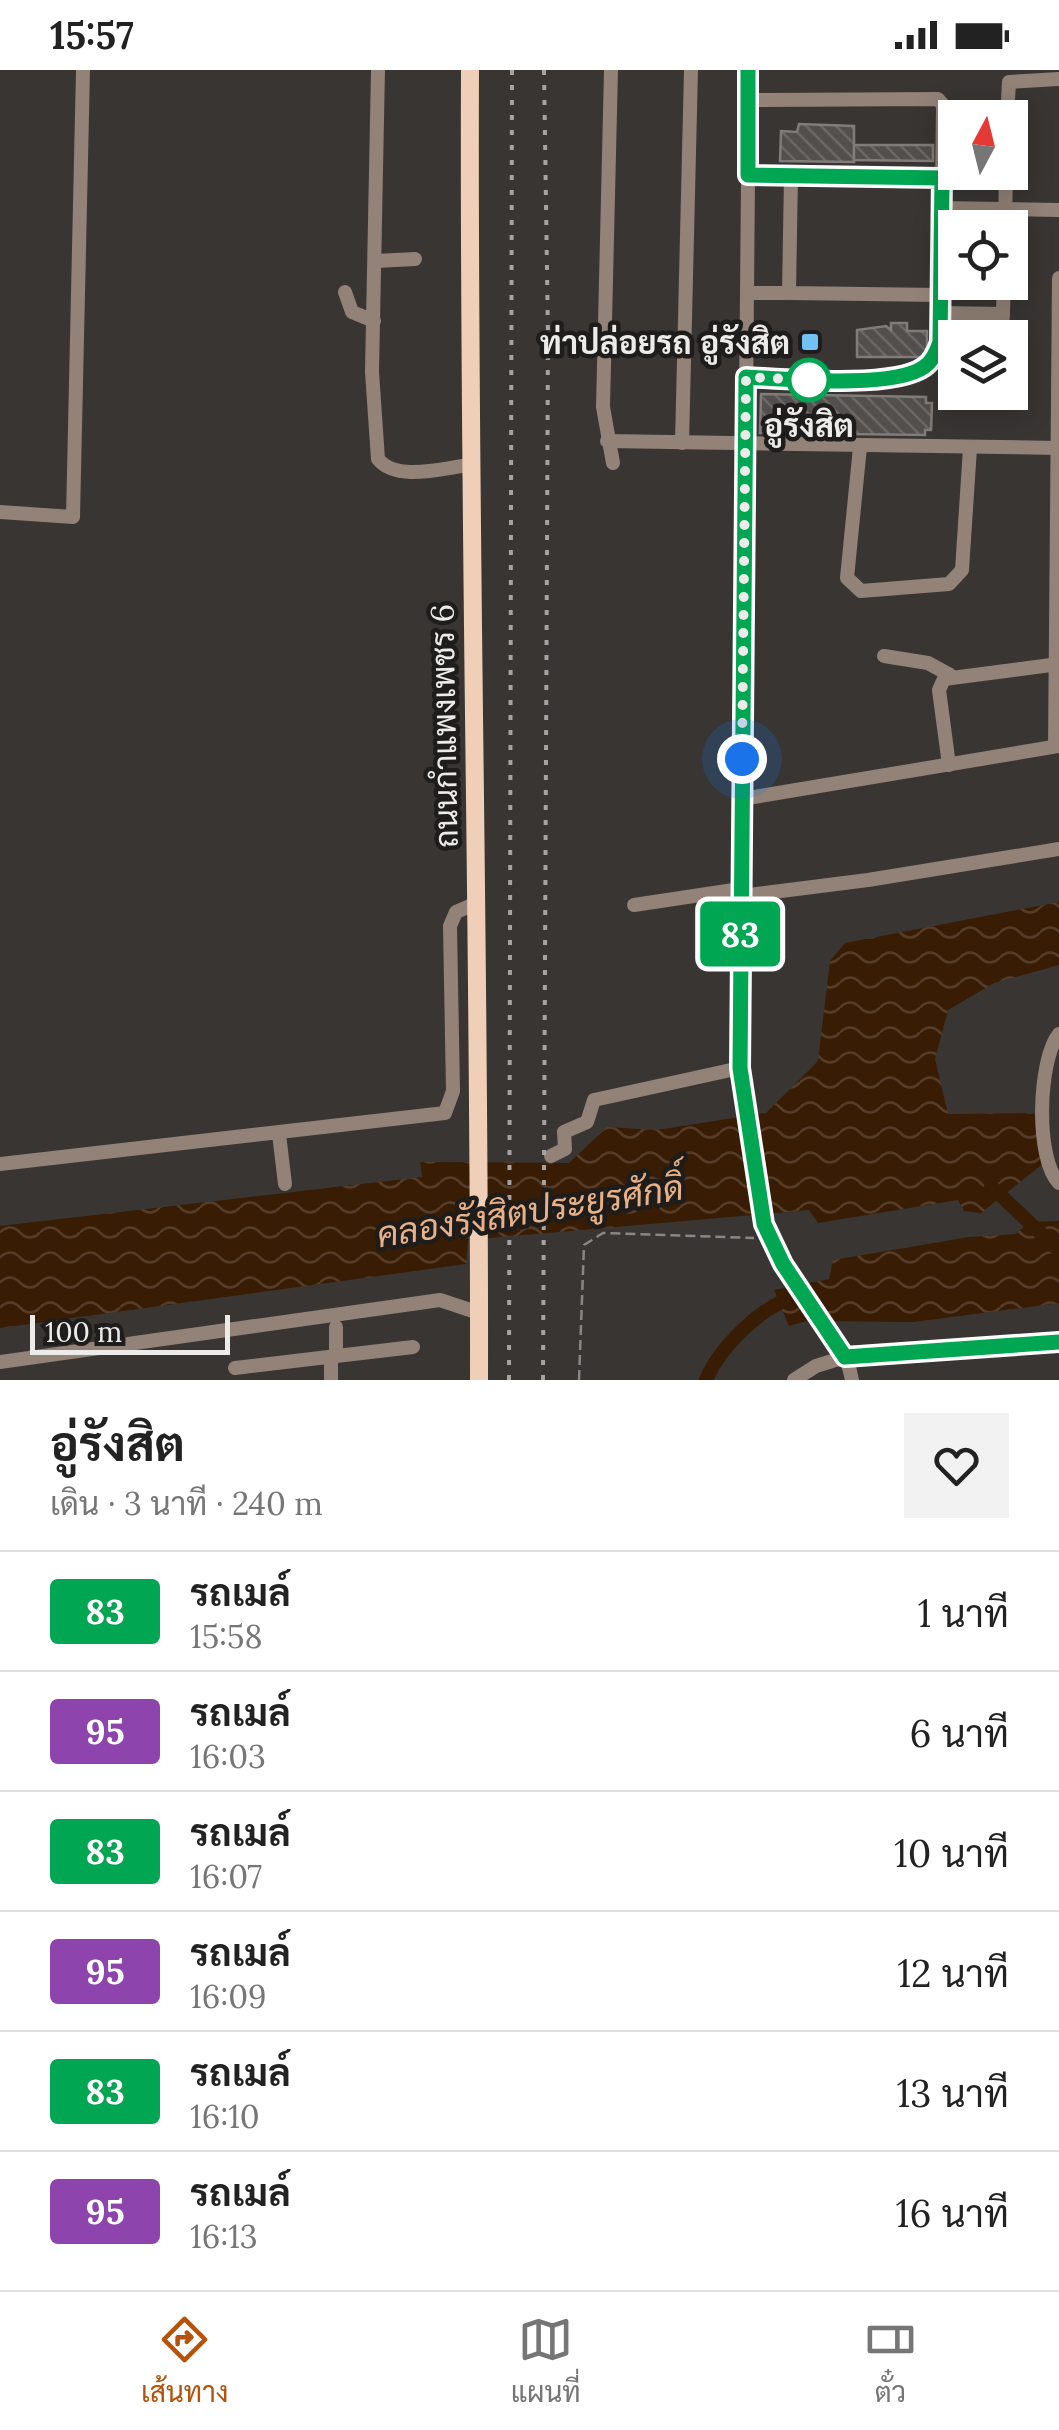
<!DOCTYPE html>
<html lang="th">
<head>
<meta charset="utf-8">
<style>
	body { margin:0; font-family:Lora,Sarabun,serif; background:#f2f2f2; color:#222; height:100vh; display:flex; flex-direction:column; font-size:38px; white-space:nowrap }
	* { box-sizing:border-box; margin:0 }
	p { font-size:32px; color:#767676 }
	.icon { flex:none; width:55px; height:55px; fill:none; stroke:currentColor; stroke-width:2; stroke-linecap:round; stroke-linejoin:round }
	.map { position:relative; height:1310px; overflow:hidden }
	.sheet { display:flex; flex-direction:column; background:#fff; flex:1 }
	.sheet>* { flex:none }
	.badge { padding:0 20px; border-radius:8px; font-size:35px; line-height:65px }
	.needle { width:65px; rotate:7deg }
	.buttons { position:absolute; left:938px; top:30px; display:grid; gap:20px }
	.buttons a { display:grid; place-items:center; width:90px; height:90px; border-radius:0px; background:#fff; box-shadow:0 5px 25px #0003; font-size:50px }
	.scale { position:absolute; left:30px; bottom:25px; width:200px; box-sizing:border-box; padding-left:10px; border:5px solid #edebea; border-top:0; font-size:28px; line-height:35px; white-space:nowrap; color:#edebea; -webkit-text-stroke:8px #1e1d1c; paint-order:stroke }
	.you { position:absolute; width:50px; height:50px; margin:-25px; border:8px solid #fff; border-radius:50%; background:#1a73e8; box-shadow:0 0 0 15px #1a73e833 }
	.map>.badge { position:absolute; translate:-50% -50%; box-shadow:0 0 0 5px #fff }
	.round { display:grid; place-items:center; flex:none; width:105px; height:105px; border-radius:0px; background:#f2f2f2 }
	.overview { display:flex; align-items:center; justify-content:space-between; height:170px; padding:0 50px }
	h1 { font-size:48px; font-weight:700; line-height:75px }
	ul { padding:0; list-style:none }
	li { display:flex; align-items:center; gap:30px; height:120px; padding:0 50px; border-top:2px solid #e0e0e0 }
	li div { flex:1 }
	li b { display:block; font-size:38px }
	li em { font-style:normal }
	li .badge { min-width:110px; font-weight:700; text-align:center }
	.status { display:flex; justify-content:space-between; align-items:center; height:70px; padding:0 50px; background:#fff; direction:ltr }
	.status svg { height:28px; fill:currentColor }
	.tabs { display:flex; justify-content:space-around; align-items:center; height:140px; border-top:2px solid #e0e0e0; background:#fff; font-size:28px; color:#767676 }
	.tabs a { display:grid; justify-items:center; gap:5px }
	.tabs .current { color:#b45309 }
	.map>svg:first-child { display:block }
	.water { fill:url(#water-waves) }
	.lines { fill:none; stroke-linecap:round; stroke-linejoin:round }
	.canal { stroke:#381c04; stroke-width:14 }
	.building { fill:url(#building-back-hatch); stroke:#7f7c7a; stroke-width:2.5 }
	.path { stroke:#898785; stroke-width:2.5; stroke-dasharray:10 5; stroke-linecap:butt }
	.minor { stroke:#928277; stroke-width:14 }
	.major { stroke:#efcfb7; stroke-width:18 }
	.rail { stroke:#a6a3a2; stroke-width:4; stroke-dasharray:5 10; stroke-linecap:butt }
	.line-casing { stroke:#fff; stroke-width:22 }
	.line { stroke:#00a651; stroke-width:15 }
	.walk { stroke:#edebea; stroke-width:10; stroke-dasharray:0 18 }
	.poi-dot { fill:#71c1f5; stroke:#1e1d1c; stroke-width:4 }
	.stop-dot { fill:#fff; stroke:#00a651; stroke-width:5 }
	.labels { text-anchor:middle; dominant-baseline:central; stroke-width:9; stroke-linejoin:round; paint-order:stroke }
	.poi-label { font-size:32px; font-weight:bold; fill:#edebea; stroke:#1e1d1c; text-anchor:end }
	.stop-label { font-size:32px; font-weight:bold; fill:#edebea; stroke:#1e1d1c }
	.street-label { font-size:32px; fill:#edebea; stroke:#1e1d1c }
	.water-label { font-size:35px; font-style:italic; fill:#e9b187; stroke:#1e1d1c }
</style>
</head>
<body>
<div class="status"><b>15:57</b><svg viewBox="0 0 49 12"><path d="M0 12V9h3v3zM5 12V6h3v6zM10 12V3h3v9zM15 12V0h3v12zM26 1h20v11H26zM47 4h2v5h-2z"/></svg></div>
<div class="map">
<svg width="1059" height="1310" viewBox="0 0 1059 1310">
	<defs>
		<pattern id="water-waves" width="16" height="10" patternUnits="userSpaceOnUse" patternTransform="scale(2.5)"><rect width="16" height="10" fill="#381c04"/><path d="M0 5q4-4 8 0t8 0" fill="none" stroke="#553d29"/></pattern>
		<pattern id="building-back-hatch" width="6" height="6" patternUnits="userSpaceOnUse" patternTransform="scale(2.5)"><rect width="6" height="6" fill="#524f4c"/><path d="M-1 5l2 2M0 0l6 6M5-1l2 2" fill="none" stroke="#6b6866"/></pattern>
	</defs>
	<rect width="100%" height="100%" fill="#383533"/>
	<g class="water">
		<path d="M1059,832V895L994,913L948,940L935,989L948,1044L1034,1043L1043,1094L981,1143L964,1141L958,1130L818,1153L809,1140L468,1170L466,1194L0,1258V1156L422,1107L420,1092L569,1093L607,1057L657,1060L766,1043L818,991L830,891L845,873Z"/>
		<path d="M1059,1151V1233L914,1252L807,1251L789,1256L774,1220L829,1209L833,1190L969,1167L1016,1164L1029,1152Z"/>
	</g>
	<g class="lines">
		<g class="canal">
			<path d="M991,1116L1059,1181"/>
			<path d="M706,1310C719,1278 762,1235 796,1227"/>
		</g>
	</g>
	<g class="building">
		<path d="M799,54L854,56V92L780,91L781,61L797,62Z"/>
		<path d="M854,75H933V91L854,90Z"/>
		<path d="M891,253H907V261H927V287H857V260L886,256L891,260Z"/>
		<path d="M761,324L926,327V333H932L931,360H925V365L760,363Z"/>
	</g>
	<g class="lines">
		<path class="path" d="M579,1310L584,1175L603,1163L754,1168"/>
		<g class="minor">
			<path d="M378,0L372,302L378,389C396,412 443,398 469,395"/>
			<path d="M611,0L603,337L613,393"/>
			<path d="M749,0L740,998C747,1049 750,1125 772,1171C794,1218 843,1258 852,1310"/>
			<path d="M1007,48L1009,12L1059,9"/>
			<path d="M748,105L942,108"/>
			<path d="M791,106L789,223L941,225"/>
			<path d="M942,138L1059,140"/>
			<path d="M1005,158L1006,102"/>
			<path d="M376,191L415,189"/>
			<path d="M345,222L352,242L374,251"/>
			<path d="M747,223H789"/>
			<path d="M941,243L1003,244"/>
			<path d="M1002,268L1004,212"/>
			<path d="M747,307C785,309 893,318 924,297C932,291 937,281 940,272L943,35L938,29L748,30"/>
			<path d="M607,371L1059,378"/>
			<path d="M682,373L691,0"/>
			<path d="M860,377L847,508L861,521L949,514L962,500L970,378"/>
			<path d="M0,442L73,447L83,0"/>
			<path d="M884,586L928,593L950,605"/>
			<path d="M1055,676L1059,208"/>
			<path d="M949,695L939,620L944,609L1059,594"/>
			<path d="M742,729L1059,676"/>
			<path d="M741,826L868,810L1059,779"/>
			<path d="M634,835L740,819"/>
			<path d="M1059,964C1038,990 1035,1089 1059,1113"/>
			<path d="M279,1064L285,1114"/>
			<path d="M551,1086L565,1079L564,1062L587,1052L594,1030L740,998"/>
			<path d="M0,1094L445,1043L453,1021L450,856L456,842L477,833"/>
			<path d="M336,1257V1286"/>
			<path d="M331,1287V1310"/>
			<path d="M0,1292L440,1230L479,1243"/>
			<path d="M235,1298L413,1277"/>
			<path d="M794,1310L816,1296L845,1287L1059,1272"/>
		</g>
		<path class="major" d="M470,0C468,437 480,873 479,1310"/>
		<g class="rail">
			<path d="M509,1310L512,0"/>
			<path d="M543,1310L548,267L544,0"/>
		</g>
	</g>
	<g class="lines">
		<defs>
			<path id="line" d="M748,0V105L942,108L940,272C937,281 933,291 924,297C893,319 786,309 746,307L740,998L764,1154L783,1194L845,1287L1059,1272"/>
		</defs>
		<use href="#line" class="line-casing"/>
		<use href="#line" class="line"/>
		<path class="walk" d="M742,689L746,307L825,311L809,310"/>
	</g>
	<rect class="poi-dot" x="800" y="262" width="20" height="20" rx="5"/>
	<circle class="stop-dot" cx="809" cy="310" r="20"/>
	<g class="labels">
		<g class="poi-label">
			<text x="790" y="272">ท่าปล่อยรถ อู่รังสิต</text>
		</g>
		<g class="stop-label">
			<text x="809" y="355">อู่รังสิต</text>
		</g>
		<g class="street-label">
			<text transform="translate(444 656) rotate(-91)">ถนนกำแพงเพชร 6</text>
		</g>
		<g class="water-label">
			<text transform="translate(530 1141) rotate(-9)">คลองรังสิตประยูรศักดิ์</text>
		</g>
	</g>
</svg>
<div class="buttons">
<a><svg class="needle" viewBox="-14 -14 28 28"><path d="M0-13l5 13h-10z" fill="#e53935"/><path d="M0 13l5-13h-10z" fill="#767676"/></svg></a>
<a><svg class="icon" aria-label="locate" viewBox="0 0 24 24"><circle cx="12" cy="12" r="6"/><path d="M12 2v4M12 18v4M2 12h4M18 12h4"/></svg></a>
<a><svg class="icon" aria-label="layers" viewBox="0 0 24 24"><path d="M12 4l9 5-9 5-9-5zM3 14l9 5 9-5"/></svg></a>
</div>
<div class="scale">100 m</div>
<div class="you" style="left:742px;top:689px"></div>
<b class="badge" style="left:740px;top:864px;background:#00a651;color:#fff">83</b>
</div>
<section class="sheet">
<div class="overview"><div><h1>อู่รังสิต</h1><p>เดิน · 3 นาที · 240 m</p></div><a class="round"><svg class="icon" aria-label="heart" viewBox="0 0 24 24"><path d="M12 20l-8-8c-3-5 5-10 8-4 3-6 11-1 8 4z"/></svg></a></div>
<ul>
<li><span class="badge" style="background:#00a651;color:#fff">83</span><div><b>รถเมล์</b><p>15:58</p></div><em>1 นาที</em></li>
<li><span class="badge" style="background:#8e44ad;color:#fff">95</span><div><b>รถเมล์</b><p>16:03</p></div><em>6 นาที</em></li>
<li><span class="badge" style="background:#00a651;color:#fff">83</span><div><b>รถเมล์</b><p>16:07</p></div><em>10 นาที</em></li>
<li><span class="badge" style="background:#8e44ad;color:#fff">95</span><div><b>รถเมล์</b><p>16:09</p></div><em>12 นาที</em></li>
<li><span class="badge" style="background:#00a651;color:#fff">83</span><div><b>รถเมล์</b><p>16:10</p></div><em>13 นาที</em></li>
<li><span class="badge" style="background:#8e44ad;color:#fff">95</span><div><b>รถเมล์</b><p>16:13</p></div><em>16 นาที</em></li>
</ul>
</section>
<nav class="tabs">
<a class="current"><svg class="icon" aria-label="directions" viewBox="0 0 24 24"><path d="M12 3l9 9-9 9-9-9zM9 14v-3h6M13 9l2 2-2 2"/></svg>เส้นทาง</a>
<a><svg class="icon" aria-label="map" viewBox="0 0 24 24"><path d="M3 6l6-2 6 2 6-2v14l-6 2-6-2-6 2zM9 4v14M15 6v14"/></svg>แผนที่</a>
<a><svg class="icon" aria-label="tickets" viewBox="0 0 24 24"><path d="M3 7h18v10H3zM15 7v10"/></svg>ตั๋ว</a>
</nav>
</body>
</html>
